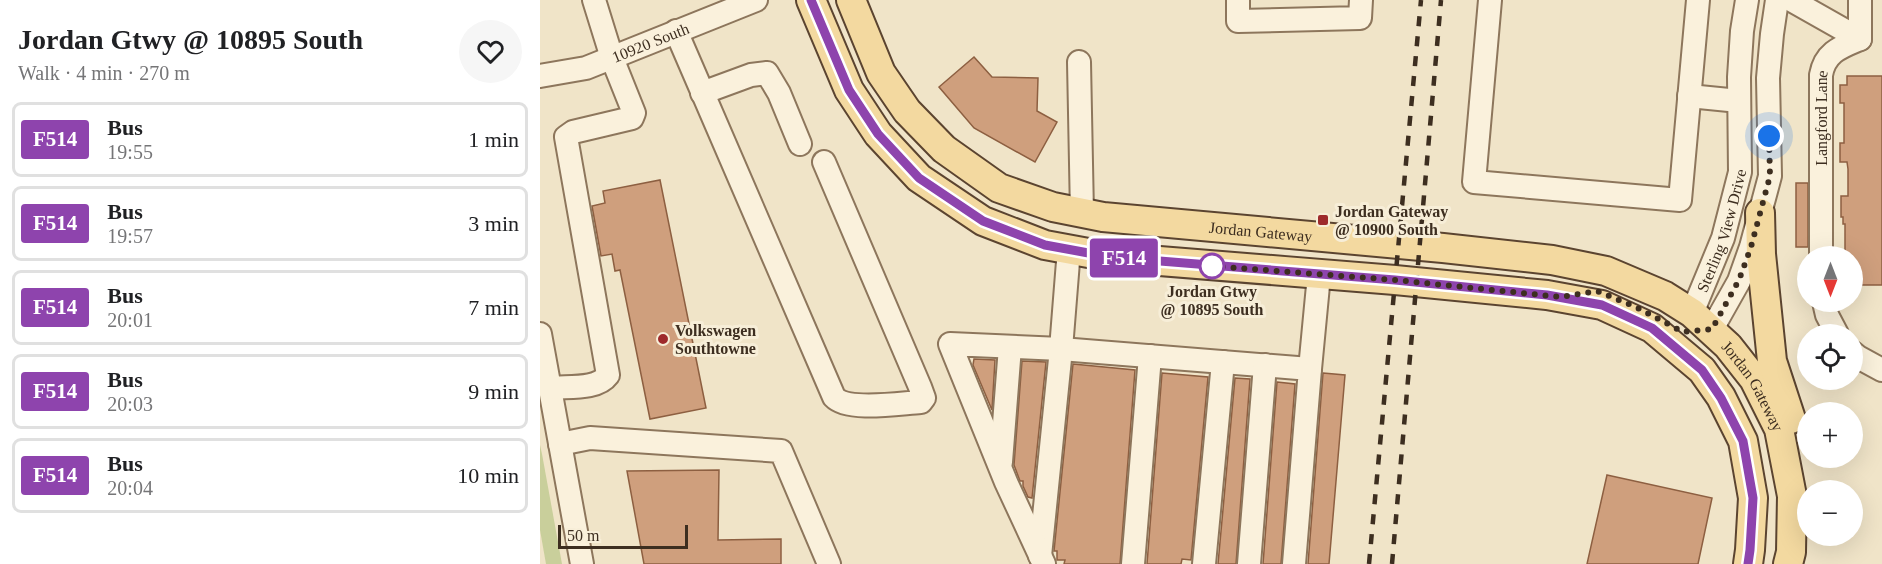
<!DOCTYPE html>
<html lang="en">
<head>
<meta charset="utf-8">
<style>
	body { margin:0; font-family:Georgia,serif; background:#f6f6f6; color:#202124; height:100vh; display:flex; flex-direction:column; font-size:22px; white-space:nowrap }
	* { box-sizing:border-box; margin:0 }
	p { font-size:20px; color:#757577 }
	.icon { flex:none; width:33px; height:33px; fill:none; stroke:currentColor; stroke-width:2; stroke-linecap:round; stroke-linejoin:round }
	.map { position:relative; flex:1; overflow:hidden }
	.side { display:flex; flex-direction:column; background:#fff; width:540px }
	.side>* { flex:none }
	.badge { padding:0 12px; border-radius:4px; font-size:21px; line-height:39px }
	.needle { width:39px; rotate:180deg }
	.buttons { position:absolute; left:1257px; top:246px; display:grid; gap:12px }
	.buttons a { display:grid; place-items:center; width:66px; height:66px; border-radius:50%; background:#fff; box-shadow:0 6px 24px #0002; font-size:30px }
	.scale { position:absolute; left:18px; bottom:15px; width:130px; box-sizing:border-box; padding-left:6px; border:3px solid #3d2e20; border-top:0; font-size:16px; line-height:21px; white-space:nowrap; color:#3d2e20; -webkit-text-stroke:4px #f7eed8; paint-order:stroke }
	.you { position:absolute; width:30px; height:30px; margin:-15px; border:4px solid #fff; border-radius:50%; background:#1a73e8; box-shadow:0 0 0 9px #1a73e833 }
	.map>.badge { position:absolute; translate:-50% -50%; box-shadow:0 0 0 3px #fff }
	.round { display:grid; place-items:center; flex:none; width:63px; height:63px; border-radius:32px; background:#f6f6f6 }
	.headline { display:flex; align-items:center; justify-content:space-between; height:102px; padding:0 18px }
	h1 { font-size:28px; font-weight:800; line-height:45px }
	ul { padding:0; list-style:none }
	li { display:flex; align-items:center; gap:18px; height:75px; margin:0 12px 9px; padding:0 6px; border:3px solid #e0e0e0; border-radius:9px }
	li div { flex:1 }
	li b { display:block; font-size:22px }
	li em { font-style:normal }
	li .badge { min-width:66px; font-weight:700; text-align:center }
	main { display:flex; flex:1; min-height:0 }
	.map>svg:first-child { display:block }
	.green { fill:#c9cf9b }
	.building { fill:#cf9f7d; stroke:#8d5f41; stroke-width:1.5 }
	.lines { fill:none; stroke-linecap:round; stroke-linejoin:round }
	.minor-casing { stroke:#8d765c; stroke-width:26 }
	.major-casing { stroke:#5b4430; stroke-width:32 }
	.minor { stroke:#faf1dc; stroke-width:22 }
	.major { stroke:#f3d9a0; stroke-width:28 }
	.rail { stroke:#3d2e20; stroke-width:4.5; stroke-dasharray:10 10; stroke-linecap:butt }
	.line-casing { stroke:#fff; stroke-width:14 }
	.line { stroke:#8e44ad; stroke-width:9 }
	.walk { stroke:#3d2e20; stroke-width:6; stroke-dasharray:0 10.8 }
	.poi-dot { fill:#9e2a2b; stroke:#f7eed8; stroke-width:2 }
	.stop-dot { fill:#fff; stroke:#8e44ad; stroke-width:3 }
	.labels { text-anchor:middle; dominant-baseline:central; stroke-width:6; stroke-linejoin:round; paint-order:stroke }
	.street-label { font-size:16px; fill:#3d2e20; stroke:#f7eed8 }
	.poi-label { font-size:16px; font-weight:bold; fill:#3d2e20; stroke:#f7eed8; text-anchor:start }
	.stop-label { font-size:16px; font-weight:bold; fill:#3d2e20; stroke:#f7eed8 }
</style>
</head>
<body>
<main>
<section class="side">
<div class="headline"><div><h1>Jordan Gtwy @ 10895 South</h1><p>Walk · 4 min · 270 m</p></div><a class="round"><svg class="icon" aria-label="heart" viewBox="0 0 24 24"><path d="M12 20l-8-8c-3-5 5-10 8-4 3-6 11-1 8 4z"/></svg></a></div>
<ul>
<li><span class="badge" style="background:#8e44ad;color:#fff">F514</span><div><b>Bus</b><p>19:55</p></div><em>1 min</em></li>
<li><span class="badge" style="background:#8e44ad;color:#fff">F514</span><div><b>Bus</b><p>19:57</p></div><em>3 min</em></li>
<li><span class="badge" style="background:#8e44ad;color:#fff">F514</span><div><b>Bus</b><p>20:01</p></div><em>7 min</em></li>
<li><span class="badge" style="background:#8e44ad;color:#fff">F514</span><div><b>Bus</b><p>20:03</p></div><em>9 min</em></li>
<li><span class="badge" style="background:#8e44ad;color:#fff">F514</span><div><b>Bus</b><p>20:04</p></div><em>10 min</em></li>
</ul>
</section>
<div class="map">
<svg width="1342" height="564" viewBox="0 0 1342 564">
	<rect width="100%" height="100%" fill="#f0e4c8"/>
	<path class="green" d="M0,445L2,454L22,564H6L0,530Z"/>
	<g class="building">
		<path d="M434,57L452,77L498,78L497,111L517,122L495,162L434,128L399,87Z"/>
		<path d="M1307,76H1342V285H1312V256H1305V224H1303V217H1301V196H1308V169L1307,162H1300V143H1304V103H1300V85H1307Z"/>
		<path d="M120,180L166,408L110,419L80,270L75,271L72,254L61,256L52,206L65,203L63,191Z"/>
		<rect x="1256" y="183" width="12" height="64"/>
		<path d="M434,359L455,360L452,410L433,365Z"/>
		<path d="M482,361L506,362L492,498L488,497L483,486V481H480L474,465Z"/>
		<path d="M533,364L595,370L580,564H524L525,560H517V551H514Z"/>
		<path d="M622,373L668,377L651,560L642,559L641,564H607Z"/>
		<path d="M783,373L805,375L789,564H768Z"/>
		<path d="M695,378L710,379L696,564H678Z"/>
		<path d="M737,382L755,384L741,564H723Z"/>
		<path d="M179,470L178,540L241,539V564H104L87,471Z"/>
		<path d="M1067,475L1172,498L1158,564H1047Z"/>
	</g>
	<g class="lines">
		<defs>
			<g id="minor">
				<path d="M698,0V21L820,18L821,0"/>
				<path d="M950,0L934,182L1140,200L1158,0"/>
				<path d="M1251,0L1320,39"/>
				<path d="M136,31L294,397C308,412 361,403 381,402L384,398L380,387L284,162"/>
				<path d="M539,62L542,214"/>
				<path id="s1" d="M0,76L46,68L216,0"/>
				<path d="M162,93L211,75L227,73L239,93L260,144"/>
				<path d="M1149,96L1199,101"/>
				<path id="s2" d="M1281,256V75C1285,52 1301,47 1320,39V0"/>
				<path d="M1284,302L1287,315L1297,334"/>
				<path id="s3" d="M1152,313L1183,238L1200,172L1199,77L1202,31L1207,0"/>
				<path d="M1172,329L1199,281L1211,247L1230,176L1228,78L1232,34L1237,0"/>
				<path d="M0,334L42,564"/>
				<path d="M1312,352L1318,357L1342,370"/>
				<path d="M770,369L779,275"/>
				<path d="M10,388C28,386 57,390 68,375L26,137L33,132L92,118L94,113L72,58L54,0"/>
				<path d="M20,444L50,438L241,451L289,564"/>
				<path d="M461,462L470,347"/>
				<path d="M500,556L521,349L529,249"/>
				<path d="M504,564L466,482L410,344L521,349L770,369L754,564"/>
				<path d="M593,564L610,356"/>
				<path d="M664,564L683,362"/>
				<path d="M709,564L725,365"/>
			</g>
			<g id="major">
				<path d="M271,0L309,90L338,134L379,178L443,221L505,245L570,257L855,280L1007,295L1062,305L1112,328L1162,370L1181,397L1203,441L1213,498L1210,550L1208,564"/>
				<path id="s4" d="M311,0L341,73L367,111L404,149L459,188L513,207L563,217L903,248L1012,260L1066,271L1125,296L1152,313L1188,346L1214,379L1239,429L1252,496L1251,552L1248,564"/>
				<path d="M1220,213L1221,254L1232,361L1251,419"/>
			</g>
		</defs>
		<use href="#minor" class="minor-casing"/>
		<use href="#major" class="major-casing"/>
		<use href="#minor" class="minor"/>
		<use href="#major" class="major"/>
		<g class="rail">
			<path d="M829,564L881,0"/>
			<path d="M852,564L901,0"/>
		</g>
	</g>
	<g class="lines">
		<defs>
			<path id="line" d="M271,0L309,90L338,134L379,178L443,221L505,245L570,257L855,280L1007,295L1062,305L1112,328L1162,370L1181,398L1203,441L1213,498L1210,550L1208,564"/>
		</defs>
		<use href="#line" class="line-casing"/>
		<use href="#line" class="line"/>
		<path class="walk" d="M672,266L855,280L1021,297L1057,291L1096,307L1143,332L1172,329L1199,280L1211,247L1230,176L1229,136"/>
	</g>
	<g class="poi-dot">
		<rect x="777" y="214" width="12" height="12" rx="3"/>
		<circle cx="123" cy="339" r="6"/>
	</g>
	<circle class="stop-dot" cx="672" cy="266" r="12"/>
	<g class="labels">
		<g class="street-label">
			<text stroke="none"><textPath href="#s1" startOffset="116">10920 South</textPath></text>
			<text stroke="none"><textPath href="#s2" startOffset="138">Langford Lane</textPath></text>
			<text stroke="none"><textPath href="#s3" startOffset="88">Sterling View Drive</textPath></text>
			<text stroke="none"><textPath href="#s4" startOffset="512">Jordan Gateway</textPath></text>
			<text stroke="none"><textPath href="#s4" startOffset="1052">Jordan Gateway</textPath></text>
		</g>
		<g class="poi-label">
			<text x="795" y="211">Jordan Gateway<tspan x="795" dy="18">@ 10900 South</tspan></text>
			<text x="135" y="330">Volkswagen<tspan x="135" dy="18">Southtowne</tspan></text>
		</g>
		<g class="stop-label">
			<text x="672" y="291">Jordan Gtwy<tspan x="672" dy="18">@ 10895 South</tspan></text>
		</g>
	</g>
</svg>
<div class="buttons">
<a><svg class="needle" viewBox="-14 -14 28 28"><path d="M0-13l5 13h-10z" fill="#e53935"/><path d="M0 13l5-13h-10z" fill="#757577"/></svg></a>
<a><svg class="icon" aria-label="locate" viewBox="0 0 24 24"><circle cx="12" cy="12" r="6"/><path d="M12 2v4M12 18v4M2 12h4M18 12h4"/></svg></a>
<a>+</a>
<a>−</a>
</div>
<div class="scale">50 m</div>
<div class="you" style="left:1229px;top:136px"></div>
<b class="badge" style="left:584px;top:258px;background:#8e44ad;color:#fff">F514</b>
</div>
</main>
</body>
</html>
